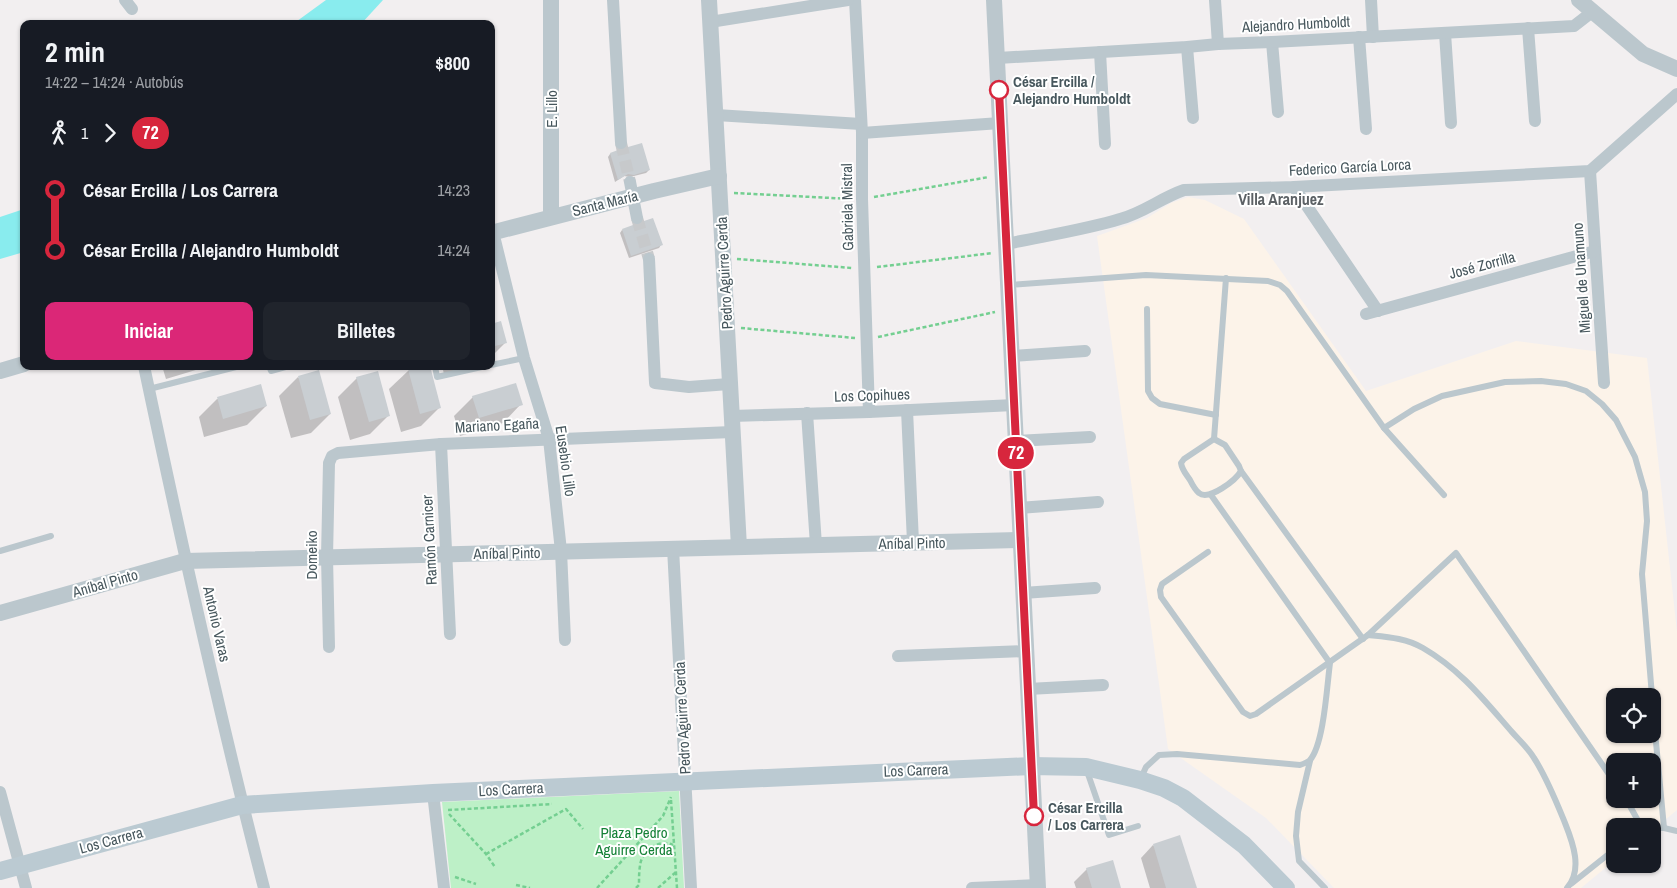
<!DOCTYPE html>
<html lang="es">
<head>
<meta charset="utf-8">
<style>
	body { margin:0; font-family:"Archivo Narrow",sans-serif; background:#20242c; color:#f1f3f6; height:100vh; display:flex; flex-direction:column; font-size:19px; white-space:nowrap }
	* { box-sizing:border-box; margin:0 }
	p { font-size:16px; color:#9ea1a6 }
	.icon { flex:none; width:28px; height:28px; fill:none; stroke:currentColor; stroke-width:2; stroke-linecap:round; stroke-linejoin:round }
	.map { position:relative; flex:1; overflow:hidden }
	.side { position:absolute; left:20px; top:20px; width:475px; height:350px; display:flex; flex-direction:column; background:#171b24; border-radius:10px; box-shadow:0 1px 4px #0004 }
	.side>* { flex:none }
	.badge { padding:0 10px; border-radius:16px; font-size:18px; line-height:32px }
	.tools { position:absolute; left:1606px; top:688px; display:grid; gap:10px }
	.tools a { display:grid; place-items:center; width:55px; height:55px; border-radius:10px; background:#171b24; box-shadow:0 1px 4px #0004; font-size:25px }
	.map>.badge { position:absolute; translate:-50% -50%; box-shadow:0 0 0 2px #fff }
	.legs { display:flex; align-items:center; gap:8px; height:55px; padding:0 25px; font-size:16px }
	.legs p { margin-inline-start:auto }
	.overview { display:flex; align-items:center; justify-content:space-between; height:85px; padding:0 25px }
	h1 { font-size:28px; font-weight:700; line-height:38px }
	.primary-button { display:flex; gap:10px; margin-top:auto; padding:10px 25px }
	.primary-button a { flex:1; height:58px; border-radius:10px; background:#db2777; color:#fff; font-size:20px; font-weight:700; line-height:58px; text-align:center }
	.primary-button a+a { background:#20242c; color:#f1f3f6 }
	ul { padding:0 25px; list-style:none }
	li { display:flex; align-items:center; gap:18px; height:60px; font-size:19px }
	li i { display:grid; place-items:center; width:8px; height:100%; margin:0 6px; background:currentColor }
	li i::after { content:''; width:12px; height:12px; margin:-6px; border:4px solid; border-radius:50%; background:#171b24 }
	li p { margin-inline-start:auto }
	li:first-child i { background:linear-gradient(#0000 50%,currentColor 0) }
	li:last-child i { background:linear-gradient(currentColor 50%,#0000 0) }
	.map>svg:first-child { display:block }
	.commercial { fill:#fcf3e9; fill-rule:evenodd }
	.green { fill:#bdf0c7 }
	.water { fill:#89ecee }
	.shadow { fill:#0003 }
	.building { fill:#c9ced2 }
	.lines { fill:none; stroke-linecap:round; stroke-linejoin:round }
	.minor-tunnel { stroke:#c7c9cb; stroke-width:12; stroke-dasharray:12 6; stroke-linecap:butt }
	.path { stroke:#74cf91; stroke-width:2.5; stroke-dasharray:4 2.5; stroke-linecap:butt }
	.service { stroke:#bbc7cd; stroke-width:6 }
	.minor { stroke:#bbc7cd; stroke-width:12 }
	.tertiary { stroke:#bbc7cd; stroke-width:16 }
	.secondary { stroke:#bbcad2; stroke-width:18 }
	.line-1-casing { stroke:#fff; stroke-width:11 }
	.line-1 { stroke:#d7263d; stroke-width:8 }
	.stop-1-dot { fill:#fff; stroke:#d7263d; stroke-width:2.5 }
	.labels { text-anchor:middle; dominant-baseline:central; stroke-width:4; stroke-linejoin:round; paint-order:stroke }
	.street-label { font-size:15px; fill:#47575d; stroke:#fff }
	.stop-label { font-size:15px; font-weight:bold; fill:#47575d; stroke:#fff; text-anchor:start }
	.park-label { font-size:15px; fill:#158137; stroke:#fff }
	.neighbourhood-label { font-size:16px; font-weight:bold; fill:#5c6165; stroke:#fff }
</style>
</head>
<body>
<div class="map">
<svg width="1677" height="888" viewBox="0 0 1677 888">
	<rect width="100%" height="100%" fill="#f2eff0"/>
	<path class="commercial" d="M1188,197L1205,200L1244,219L1366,391L1516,341L1647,358L1677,632V810L1653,830L1652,826H1615V860L1581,888H1334L1266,818L1168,749L1097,236L1147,218L1171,203ZM1615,696H1652V734H1615ZM1615,761H1652V799H1615Z"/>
	<path class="green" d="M679,791L684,888H451L442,802Z"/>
	<g class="water">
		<path d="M326,0H383L361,24H293Z"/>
		<path d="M24,209V252L0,259V217Z"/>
	</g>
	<g class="shadow">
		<path d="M618,152L649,170L646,173L630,177L624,176L615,182L608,157L610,154Z"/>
		<path d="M622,230L661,245L659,248L629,258L620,233Z"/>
		<path d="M491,325L506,342L491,357Z"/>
		<path d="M162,366H209L166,379Z"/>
		<path d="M424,366L440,407L421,426L401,432L389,389L408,371Z"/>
		<path d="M442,366H470L444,374Z"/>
		<path d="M298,377L330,414L311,433L291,438L279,396Z"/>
		<path d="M357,378L389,415L370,434L350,440L338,397Z"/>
		<path d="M473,397L521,404L503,423L460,436L454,416Z"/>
		<path d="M217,399L266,406L247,425L204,437L199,417Z"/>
		<path d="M1153,845L1195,888H1150L1141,858Z"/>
		<path d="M1087,869L1120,888H1076L1074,882Z"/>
	</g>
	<g class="building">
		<path d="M642,143L650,170L634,175L628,174L618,180L610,153L618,150L622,151L628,147Z"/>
		<path d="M653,218L663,245L631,256L622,229L633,225L639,226L644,221Z"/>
		<path d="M501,321L507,343L491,347V324Z"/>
		<path d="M419,366H430L441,408L420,414L408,369Z"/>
		<path d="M319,370L331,414L310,420L298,376Z"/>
		<path d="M378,371L390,416L369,422L356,377Z"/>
		<path d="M516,383L523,405L479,418L472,396Z"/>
		<path d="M261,384L267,406L223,419L217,397Z"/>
		<path d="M1180,835L1197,888H1166L1153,844Z"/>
		<path d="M1113,860L1121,888H1092L1086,868Z"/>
	</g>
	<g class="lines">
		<g class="minor-tunnel">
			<path d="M621,143L630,182"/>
			<path d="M637,218L649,259"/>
		</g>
		<g class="path">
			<path d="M734,193L851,199"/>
			<path d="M874,197L989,177"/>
			<path d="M737,259L852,268"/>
			<path d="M877,267L993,253"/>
			<path d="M741,328L855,338"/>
			<path d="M878,337L995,312"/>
			<path d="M671,800L677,888"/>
			<path d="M448,810L552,804"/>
			<path d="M449,814L486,854L495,867"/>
			<path d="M486,854L566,809L583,829"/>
			<path d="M455,877L476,884"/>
			<path d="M516,885L530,888"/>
			<path d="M597,888L663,816L671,797"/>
			<path d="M636,888L639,885C639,877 639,868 641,861C645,848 661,839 673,845"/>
			<path d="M658,888L676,872"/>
		</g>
		<g class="service">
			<path d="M1009,285L1146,275L1268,281L1280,285L1287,291L1384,428L1444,495"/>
			<path d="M1147,309L1148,391L1152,398L1160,404L1216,415"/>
			<path d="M491,365L524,358"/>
			<path d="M269,366L271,371L289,366"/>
			<path d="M435,366L437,377L486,366"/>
			<path d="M149,389L240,366"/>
			<path d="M1384,428L1414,409L1442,396L1505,382L1541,381L1566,384L1586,391L1602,404L1616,420L1635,457L1645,492L1647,521L1642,574L1652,696"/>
			<path d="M1214,439L1225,445L1239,466L1241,471C1236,480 1209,501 1199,493C1195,490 1192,484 1190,480C1186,474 1182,470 1181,463L1184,459Z"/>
			<path d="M1214,439L1226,278"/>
			<path d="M1241,471L1363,639"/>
			<path d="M0,551L51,536"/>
			<path d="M1208,552L1162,584L1160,590L1161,597L1243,712L1250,716L1256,714L1368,635L1456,553L1615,783"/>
			<path d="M1368,635C1388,637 1406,638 1423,648C1461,670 1484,700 1512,732C1519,740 1528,748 1534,758C1547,778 1556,801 1565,823C1573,843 1583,870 1567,888"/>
			<path d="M1652,699L1664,828"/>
			<path d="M1310,761L1298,812L1296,836L1299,861L1325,888"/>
			<path d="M1087,771L1109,835L1138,826"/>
			<path d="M1141,778L1146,767L1159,755L1177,754L1300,765C1303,764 1308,762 1310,760C1324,744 1327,685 1330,663L1211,495"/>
			<path d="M1626,799L1641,826"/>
			<path d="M1652,828H1664L1677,831"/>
			<path d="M1571,884L1615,849"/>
		</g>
		<g class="minor">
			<path d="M125,0L132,9"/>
			<path d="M613,0L621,143"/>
			<path d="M855,0L862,133V199L869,412"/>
			<path d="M1215,0L1218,44"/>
			<path d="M1371,0L1373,37"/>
			<path d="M710,22L848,0"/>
			<path d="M1528,28L1535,121"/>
			<path d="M1445,33L1451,123"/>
			<path d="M1359,37L1366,129"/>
			<path d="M1272,42L1278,112"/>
			<path d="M1187,47L1193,118"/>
			<path d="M1100,52L1105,144"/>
			<path d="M998,58L1187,47L1218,44L1272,42L1574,26L1592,12"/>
			<path d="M716,115L861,124"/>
			<path d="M862,133L1000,123"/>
			<path d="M1590,171L1604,383"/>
			<path d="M630,182L637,218"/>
			<path d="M1294,187L1378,311"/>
			<path d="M493,232L524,358L549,439L561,551L565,640"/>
			<path d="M1006,244C1043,236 1084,230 1120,219C1143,213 1161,198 1184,190L1294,187L1590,171L1677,94"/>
			<path d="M649,259L655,383L689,387L729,384"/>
			<path d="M1366,314L1595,251"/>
			<path d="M1012,356L1085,351"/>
			<path d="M144,366C181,541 219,715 264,888"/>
			<path d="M907,410L913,542"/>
			<path d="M807,413L816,545"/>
			<path d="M732,416L869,412L1014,405"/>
			<path d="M1016,441L1090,437"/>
			<path d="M441,444L450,634"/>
			<path d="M1019,508L1098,502"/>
			<path d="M673,548L691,888"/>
			<path d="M1023,593L1095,588"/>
			<path d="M329,647L327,557L329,463L332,456L338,453L441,444L732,432"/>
			<path d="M898,656L1026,651"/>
			<path d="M1028,689L1103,685"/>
			<path d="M0,792L26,888"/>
			<path d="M433,793L444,888"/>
			<path d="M972,888L1038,885"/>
		</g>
		<g class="tertiary">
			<path d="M709,0L739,547"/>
			<path d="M994,0L1038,888"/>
			<path d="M1579,0L1643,54L1677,69"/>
			<path d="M551,217V0"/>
			<path d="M491,233L654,191L719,176"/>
			<path d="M0,371L24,364"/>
			<path d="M0,613L185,561L1021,540"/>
		</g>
		<path class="secondary" d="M0,871L242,805L433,793L1031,766L1086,767L1140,780L1164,788L1183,798L1244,845L1286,888"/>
	</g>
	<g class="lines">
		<defs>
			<path id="line-1" d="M999,90L1034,816"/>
		</defs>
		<use href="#line-1" class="line-1-casing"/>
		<use href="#line-1" class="line-1"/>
	</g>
	<g class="stop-1-dot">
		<circle cx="999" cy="90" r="9"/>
		<circle cx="1034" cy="816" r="9"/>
	</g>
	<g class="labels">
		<g class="street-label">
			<text transform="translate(1296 24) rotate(-3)">Alejandro Humboldt</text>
			<text transform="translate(551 109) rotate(-90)">E. Lillo</text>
			<text transform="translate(1350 167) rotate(-3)">Federico García Lorca</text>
			<text transform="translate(605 203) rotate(-14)">Santa María</text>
			<text transform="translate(847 207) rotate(-91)">Gabriela Mistral</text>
			<text transform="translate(1482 265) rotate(-15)">José Zorrilla</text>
			<text transform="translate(724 273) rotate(-93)">Pedro Aguirre Cerda</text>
			<text transform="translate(1581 278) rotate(-94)">Miguel de Unamuno</text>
			<text transform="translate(872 395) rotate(-2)">Los Copihues</text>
			<text transform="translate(497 425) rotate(-3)">Mariano Egaña</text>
			<text transform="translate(566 461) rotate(82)">Eusebio Lillo</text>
			<text transform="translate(429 540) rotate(-93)">Ramón Carnicer</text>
			<text transform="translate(912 543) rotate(-1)">Aníbal Pinto</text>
			<text transform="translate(507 553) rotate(-1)">Aníbal Pinto</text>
			<text transform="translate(311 555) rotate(-90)">Domeiko</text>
			<text transform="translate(105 583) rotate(-16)">Aníbal Pinto</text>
			<text transform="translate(217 624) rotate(77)">Antonio Varas</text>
			<text transform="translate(682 718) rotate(-93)">Pedro Aguirre Cerda</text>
			<text transform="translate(916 770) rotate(-2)">Los Carrera</text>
			<text transform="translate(511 789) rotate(-3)">Los Carrera</text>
			<text transform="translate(111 840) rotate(-15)">Los Carrera</text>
		</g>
		<g class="stop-label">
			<text x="1013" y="81">César Ercilla /<tspan x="1013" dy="17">Alejandro Humboldt</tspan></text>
			<text x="1048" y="807">César Ercilla<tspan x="1048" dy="17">/ Los Carrera</tspan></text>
		</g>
		<g class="park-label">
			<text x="634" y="832">Plaza Pedro<tspan x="634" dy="17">Aguirre Cerda</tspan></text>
		</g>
		<g class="neighbourhood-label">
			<text x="1281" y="199">Villa Aranjuez</text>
		</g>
	</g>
</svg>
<div class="tools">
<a><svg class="icon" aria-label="locate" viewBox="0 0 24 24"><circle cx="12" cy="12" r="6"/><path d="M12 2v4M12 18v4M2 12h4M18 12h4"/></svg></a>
<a>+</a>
<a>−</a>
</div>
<b class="badge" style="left:1016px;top:453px;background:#d7263d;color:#fff">72</b>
<section class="side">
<div class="overview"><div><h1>2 min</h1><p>14:22 – 14:24 · Autobús</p></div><b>$800</b></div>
<div class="legs"><svg class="icon" aria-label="walk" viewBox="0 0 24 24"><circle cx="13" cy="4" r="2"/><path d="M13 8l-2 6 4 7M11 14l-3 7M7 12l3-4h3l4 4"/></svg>1<svg class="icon" aria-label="forward" viewBox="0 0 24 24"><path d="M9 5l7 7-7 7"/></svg><b class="badge" style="background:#d7263d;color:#fff">72</b></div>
<ul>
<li><i style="color:#d7263d"></i><b>César Ercilla / Los Carrera</b><p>14:23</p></li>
<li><i style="color:#d7263d"></i><b>César Ercilla / Alejandro Humboldt</b><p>14:24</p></li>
</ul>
<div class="primary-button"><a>Iniciar</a><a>Billetes</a></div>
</section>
</div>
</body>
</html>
